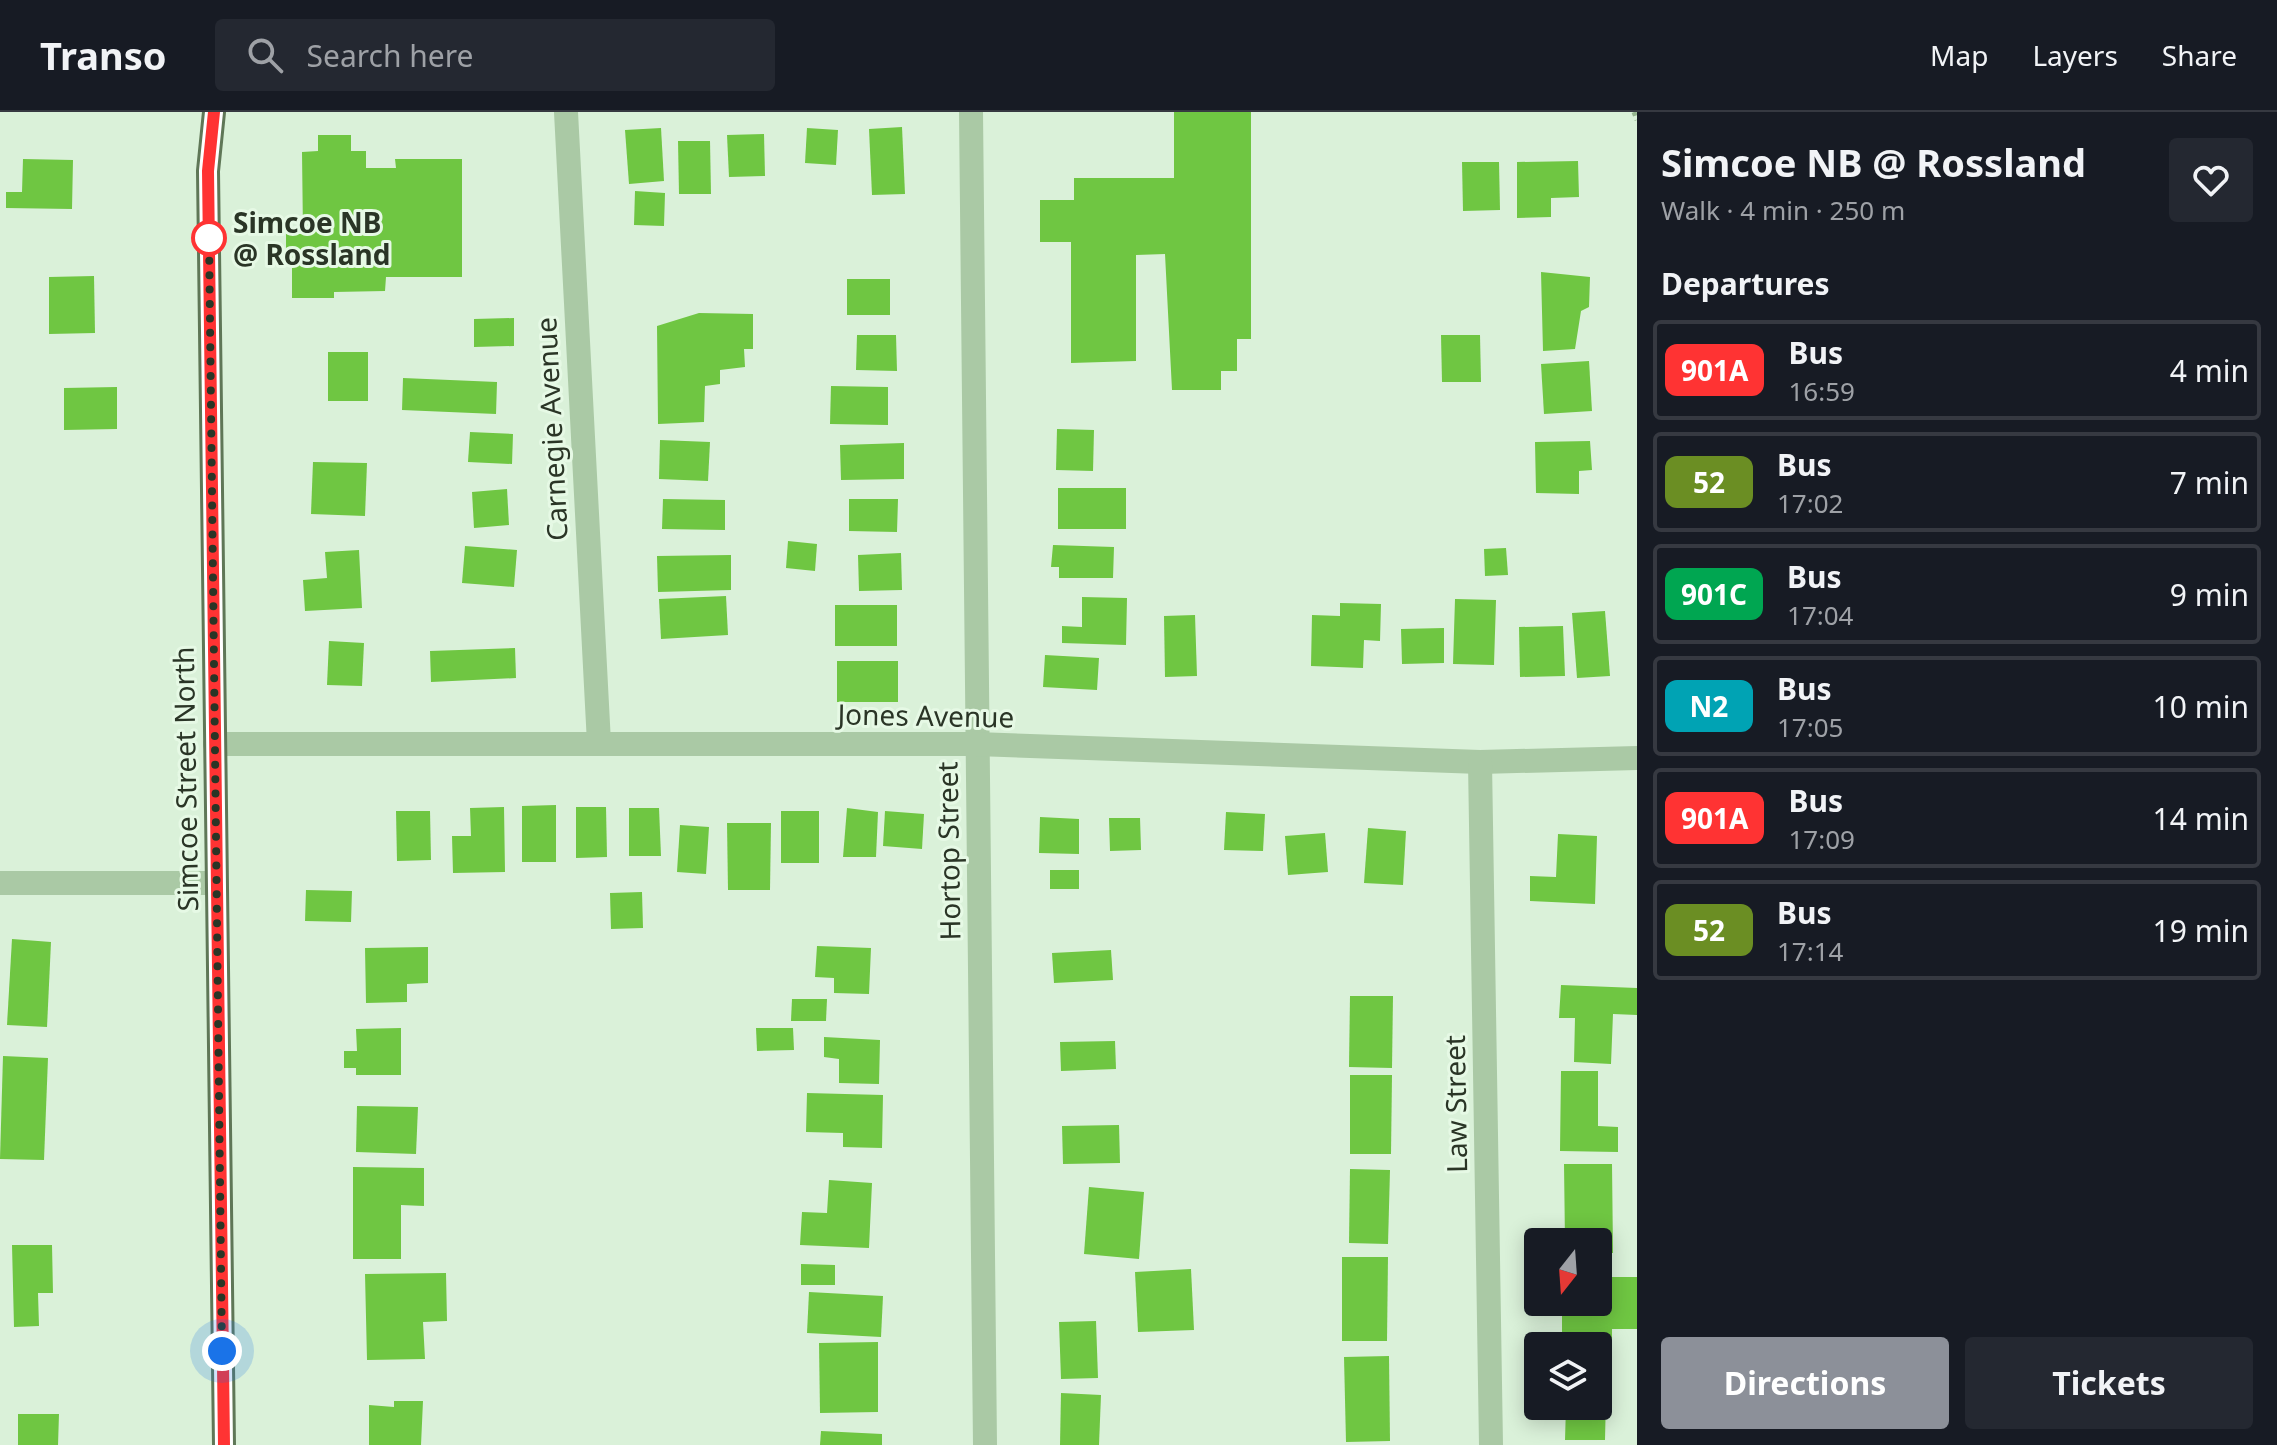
<!DOCTYPE html>
<html lang="en">
<head>
<meta charset="utf-8">
<style>
	body { margin:0; font-family:"Noto Sans",sans-serif; background:#242831; color:#f1f3f6; height:100vh; display:flex; flex-direction:column; font-size:30px; white-space:nowrap }
	* { box-sizing:border-box; margin:0 }
	p { font-size:26px; color:#9ea1a6 }
	.icon { flex:none; width:44px; height:44px; fill:none; stroke:currentColor; stroke-width:2; stroke-linecap:round; stroke-linejoin:round }
	.map { position:relative; flex:1; overflow:hidden }
	.side { display:flex; flex-direction:column; background:#171b24; width:640px }
	.side>* { flex:none }
	.badge { padding:0 16px; border-radius:12px; font-size:28px; line-height:52px }
	.needle { width:52px; rotate:197deg }
	.fabs { position:absolute; left:1524px; top:1116px; display:grid; gap:16px }
	.fabs a { display:grid; place-items:center; width:88px; height:88px; border-radius:8px; background:#171b24; box-shadow:0 4px 20px #0003; font-size:40px }
	.you { position:absolute; width:40px; height:40px; margin:-20px; border:6px solid #fff; border-radius:50%; background:#1a73e8; box-shadow:0 0 0 12px #1a73e833 }
	.map>.badge { position:absolute; translate:-50% -50%; box-shadow:0 0 0 4px #fff }
	h2 { padding:0 24px; font-size:30px; line-height:72px }
	.round { display:grid; place-items:center; flex:none; width:84px; height:84px; border-radius:8px; background:#242831 }
	.overview { display:flex; align-items:center; justify-content:space-between; height:136px; padding:0 24px }
	h1 { font-size:38px; font-weight:700; line-height:60px }
	.primary-button { display:flex; gap:16px; margin-top:auto; padding:16px 24px }
	.primary-button a { flex:1; height:92px; border-radius:8px; background:#8c9099; color:#fff; font-size:32px; font-weight:700; line-height:92px; text-align:center }
	.primary-button a+a { background:#242831; color:#f1f3f6 }
	ul { padding:0; list-style:none }
	li { display:flex; align-items:center; gap:24px; height:100px; margin:0 16px 12px; padding:0 8px; border:4px solid #363941; border-radius:8px }
	li div { flex:1 }
	li b { display:block; font-size:30px }
	li em { font-style:normal }
	li .badge { min-width:88px; font-weight:700; text-align:center }
	header { display:flex; align-items:center; gap:48px; box-sizing:border-box; height:112px; padding:0 40px; background:#171b24; border-bottom:2px solid #363941 }
	header strong { font-size:38px }
	nav { display:flex; gap:44px; margin-inline-start:auto; font-size:28px }
	.search { width:560px; height:72px; background:#242831; display:flex; align-items:center; gap:20px; box-sizing:border-box; padding:0 28px; border-radius:8px; color:#9ea1a6; font-size:30px }
	main { display:flex; flex:1; min-height:0 }
	.map>svg:first-child { display:block }
	.building { fill:#6fc642 }
	.lines { fill:none; stroke-linecap:round; stroke-linejoin:round }
	.path { stroke:#95b58f; stroke-width:5; stroke-dasharray:4 4; stroke-linecap:butt }
	.minor { stroke:#aac9a5; stroke-width:24 }
	.major { stroke:#5f7757; stroke-width:24 }
	.line-casing { stroke:#fff; stroke-width:18 }
	.line { stroke:#f33; stroke-width:12 }
	.walk { stroke:#2a3526; stroke-width:8; stroke-dasharray:0 14.4 }
	.stop-dot { fill:#fff; stroke:#f33; stroke-width:4 }
	.labels { text-anchor:middle; dominant-baseline:central; stroke-width:6; stroke-linejoin:round; paint-order:stroke }
	.stop-label { font-size:28px; font-weight:bold; fill:#2a3526; stroke:#e6f9e5; text-anchor:start }
	.street-label { font-size:28px; fill:#2a3526; stroke:#e6f9e5 }
</style>
</head>
<body>
<header>
<strong>Transo</strong>
<div class="search"><svg class="icon" aria-label="search" viewBox="0 0 24 24"><circle cx="10" cy="10" r="6"/><path d="M15 15l6 6"/></svg>Search here</div>
<nav><a>Map</a><a>Layers</a><a>Share</a></nav>
</header>
<main>
<div class="map">
<svg width="1637" height="1333" viewBox="0 0 1637 1333">
	<rect width="100%" height="100%" fill="#daf1d9"/>
	<g class="building">
		<path d="M1174,0H1251V227H1237V259H1221V278H1172L1165,142L1136,143V249L1071,251V130H1040V88H1074V66H1174Z"/>
		<path d="M902,15L905,82L872,83L869,17Z"/>
		<path d="M661,16L664,69L629,72L625,18Z"/>
		<path d="M807,16L838,18L836,53L805,51Z"/>
		<path d="M764,22L765,64L729,65L727,23Z"/>
		<path d="M318,23H351V39H366V56H396L395,47H462V165H386L385,179L334,180V186H292V153H286V122H303L302,40L318,39Z"/>
		<path d="M678,29H710L711,82H679Z"/>
		<path d="M23,47L73,48L72,97L6,96V80H22Z"/>
		<path d="M1578,49L1579,85L1551,86V105L1517,106V50Z"/>
		<path d="M1462,50H1499L1500,98L1463,99Z"/>
		<path d="M635,79L665,81L664,114L634,113Z"/>
		<path d="M1541,160L1590,165L1589,195L1581,199L1575,237L1543,239Z"/>
		<path d="M94,164L95,221L49,222V165Z"/>
		<rect x="847" y="167" width="43" height="36"/>
		<path d="M699,201L753,202V237H744L745,255L720,258V272L705,274L704,310L658,312L657,214Z"/>
		<path d="M514,206V234L474,235V207Z"/>
		<path d="M857,223H896L897,259L856,258Z"/>
		<path d="M1441,223H1480L1481,270H1442Z"/>
		<rect x="328" y="240" width="40" height="49"/>
		<path d="M1589,249L1592,299L1544,302L1541,252Z"/>
		<path d="M403,266L497,270L496,302L402,298Z"/>
		<path d="M831,274L888,275V313L830,312Z"/>
		<path d="M117,275V317L64,318V276Z"/>
		<path d="M1057,317L1094,318L1093,359L1056,358Z"/>
		<path d="M470,320L513,322L512,352L468,350Z"/>
		<path d="M660,328L710,330L708,369L659,367Z"/>
		<path d="M1590,329L1592,358L1579,359V382L1536,381L1535,330Z"/>
		<path d="M904,331V367L841,368L840,333Z"/>
		<path d="M313,350L367,351L365,404L311,402Z"/>
		<rect x="1058" y="376" width="68" height="41"/>
		<path d="M507,377L509,413L474,416L472,380Z"/>
		<path d="M663,387L725,388V418L662,417Z"/>
		<path d="M849,387H898L897,420L849,419Z"/>
		<path d="M788,429L817,432L815,459L786,456Z"/>
		<path d="M1053,433L1114,435L1113,466H1059V455H1051Z"/>
		<path d="M465,434L517,438L514,475L462,471Z"/>
		<path d="M1506,436L1508,463L1485,464L1484,437Z"/>
		<path d="M359,438L362,496L305,499L303,468L327,466L325,440Z"/>
		<path d="M901,441L902,478L859,479L858,443Z"/>
		<path d="M731,443V478L658,480L657,444Z"/>
		<path d="M726,484L728,523L661,527L659,487Z"/>
		<path d="M1082,485L1127,486L1126,533L1062,531V514L1082,515Z"/>
		<path d="M1455,487L1496,488L1494,553L1453,552Z"/>
		<path d="M1340,491L1381,492L1380,529L1364,528L1363,556L1311,554L1312,503L1340,504Z"/>
		<rect x="835" y="493" width="62" height="41"/>
		<path d="M1605,499L1610,564L1577,566L1572,501Z"/>
		<path d="M1195,503L1197,564L1165,565L1164,504Z"/>
		<path d="M1563,514L1565,564L1520,565L1519,515Z"/>
		<path d="M1444,516V551L1402,552L1401,517Z"/>
		<path d="M329,529L364,531L362,574L327,573Z"/>
		<path d="M515,536L516,566L431,570L430,539Z"/>
		<path d="M1045,543L1099,546L1097,578L1043,575Z"/>
		<rect x="837" y="549" width="61" height="41"/>
		<path d="M556,693V750H522V694Z"/>
		<path d="M504,695L505,760L453,761L452,724H471L470,696Z"/>
		<path d="M576,695H606L607,745L576,746Z"/>
		<path d="M629,696H659L661,744H629Z"/>
		<path d="M847,696L878,700L876,745H843Z"/>
		<path d="M396,699H430L431,748L397,749Z"/>
		<rect x="781" y="699" width="38" height="52"/>
		<path d="M885,699L924,702L922,737L883,734Z"/>
		<path d="M1226,700L1265,702L1263,739L1224,738Z"/>
		<path d="M1040,705L1079,707V742L1039,741Z"/>
		<path d="M1109,706H1140L1141,738L1110,739Z"/>
		<path d="M727,711H771L770,778H728Z"/>
		<path d="M680,713L709,715L706,762L677,760Z"/>
		<path d="M1368,716L1406,719L1403,773L1364,771Z"/>
		<path d="M1325,721L1328,760L1288,763L1285,724Z"/>
		<path d="M1558,722L1597,724L1595,792L1530,789V764L1556,765Z"/>
		<rect x="1050" y="758" width="29" height="19"/>
		<path d="M306,778L352,779L351,810L305,809Z"/>
		<path d="M642,780L643,816L611,817L610,781Z"/>
		<path d="M12,827L51,830L47,915L7,913Z"/>
		<path d="M817,834L871,836L869,882L834,881V866L815,865Z"/>
		<path d="M428,835V871L407,872V890L366,891L365,836Z"/>
		<path d="M1111,838L1113,868L1054,871L1052,841Z"/>
		<path d="M1561,873L1637,876V903L1613,902L1611,952L1574,950L1575,906H1559Z"/>
		<path d="M1350,884H1393L1392,956L1349,955Z"/>
		<path d="M792,887H827L826,909H791Z"/>
		<path d="M401,916V963H356V956H344V939H357L356,917Z"/>
		<path d="M756,916H793L794,938L757,939Z"/>
		<path d="M824,925L880,928L879,972L839,971V947L824,945Z"/>
		<path d="M1115,929L1116,957L1061,959L1060,930Z"/>
		<path d="M3,944L48,946L44,1048L0,1047Z"/>
		<path d="M1561,959H1598V1014L1618,1015V1040L1560,1039Z"/>
		<path d="M1350,963H1392L1391,1042H1350Z"/>
		<path d="M807,981L883,983L882,1036L843,1035V1021L806,1020Z"/>
		<path d="M357,994L418,995L416,1042L356,1040Z"/>
		<path d="M1119,1013L1120,1051L1063,1052L1062,1014Z"/>
		<path d="M1564,1052H1612L1613,1141H1598V1130H1565Z"/>
		<path d="M353,1055L424,1056V1094L401,1093V1147H353Z"/>
		<path d="M1350,1057L1390,1058L1388,1132L1349,1131Z"/>
		<path d="M829,1068L872,1071L869,1136L800,1133L802,1100L827,1101Z"/>
		<path d="M1089,1075L1144,1080L1139,1147L1084,1142Z"/>
		<path d="M12,1133H52L53,1181H38L39,1214L14,1215Z"/>
		<path d="M1342,1145H1388L1387,1229H1342Z"/>
		<path d="M801,1152L835,1153V1173H801Z"/>
		<path d="M1191,1157L1194,1218L1138,1220L1135,1160Z"/>
		<path d="M446,1161L447,1209L423,1210L425,1247L367,1248L365,1162Z"/>
		<path d="M1598,1165H1637V1217H1612V1233H1562V1190H1598Z"/>
		<path d="M809,1180L883,1184L881,1225L807,1221Z"/>
		<path d="M1096,1209L1098,1266L1061,1267L1059,1210Z"/>
		<path d="M878,1230V1300L820,1301L819,1231Z"/>
		<path d="M1598,1240H1607L1605,1328H1565L1566,1294H1598Z"/>
		<path d="M1389,1244L1390,1329L1346,1330L1344,1245Z"/>
		<path d="M1061,1281L1101,1283L1099,1333H1060Z"/>
		<path d="M394,1289H423L421,1333H369V1293L394,1295Z"/>
		<path d="M18,1302H59L58,1333H18Z"/>
		<path d="M821,1319L882,1322V1333H820Z"/>
	</g>
	<g class="lines">
		<path class="path" d="M1634,0L1637,8"/>
		<g class="minor">
			<path d="M566,0L599,631"/>
			<path d="M971,0L985,1333"/>
			<path d="M215,632H976L1480,650L1637,646"/>
			<path d="M1480,650L1491,1333"/>
			<path d="M0,771H216"/>
		</g>
		<path class="major" d="M214,0L208,59L224,1333"/>
	</g>
	<g class="lines">
		<defs>
			<path id="line" d="M214,0L208,59L224,1333"/>
		</defs>
		<use href="#line" class="line-casing"/>
		<use href="#line" class="line"/>
		<path class="walk" d="M209,126V123L222,1239"/>
	</g>
	<circle class="stop-dot" cx="209" cy="126" r="16"/>
	<g class="labels">
		<g class="stop-label">
			<text x="233" y="110">Simcoe NB<tspan x="233" dy="32">@ Rossland</tspan></text>
		</g>
		<g class="street-label">
			<text transform="translate(551 317) rotate(-93)">Carnegie Avenue</text>
			<text transform="translate(926 603) rotate(1)">Jones Avenue</text>
			<text transform="translate(185 667) rotate(-91)">Simcoe Street North</text>
			<text transform="translate(948 739) rotate(-91)">Hortop Street</text>
			<text transform="translate(1455 992) rotate(-91)">Law Street</text>
		</g>
	</g>
</svg>
<div class="fabs">
<a><svg class="needle" viewBox="-14 -14 28 28"><path d="M0-13l5 13h-10z" fill="#e53935"/><path d="M0 13l5-13h-10z" fill="#9ea1a6"/></svg></a>
<a><svg class="icon" aria-label="layers" viewBox="0 0 24 24"><path d="M12 4l9 5-9 5-9-5zM3 14l9 5 9-5"/></svg></a>
</div>
<div class="you" style="left:222px;top:1239px"></div>
</div>
<section class="side">
<div class="overview"><div><h1>Simcoe NB @ Rossland</h1><p>Walk · 4 min · 250 m</p></div><a class="round"><svg class="icon" aria-label="heart" viewBox="0 0 24 24"><path d="M12 20l-8-8c-3-5 5-10 8-4 3-6 11-1 8 4z"/></svg></a></div>
<h2>Departures</h2>
<ul>
<li><span class="badge" style="background:#f33;color:#fff">901A</span><div><b>Bus</b><p>16:59</p></div><em>4 min</em></li>
<li><span class="badge" style="background:#6b8e23;color:#fff">52</span><div><b>Bus</b><p>17:02</p></div><em>7 min</em></li>
<li><span class="badge" style="background:#00a651;color:#fff">901C</span><div><b>Bus</b><p>17:04</p></div><em>9 min</em></li>
<li><span class="badge" style="background:#00a3b4;color:#fff">N2</span><div><b>Bus</b><p>17:05</p></div><em>10 min</em></li>
<li><span class="badge" style="background:#f33;color:#fff">901A</span><div><b>Bus</b><p>17:09</p></div><em>14 min</em></li>
<li><span class="badge" style="background:#6b8e23;color:#fff">52</span><div><b>Bus</b><p>17:14</p></div><em>19 min</em></li>
</ul>
<div class="primary-button"><a>Directions</a><a>Tickets</a></div>
</section>
</main>
</body>
</html>
